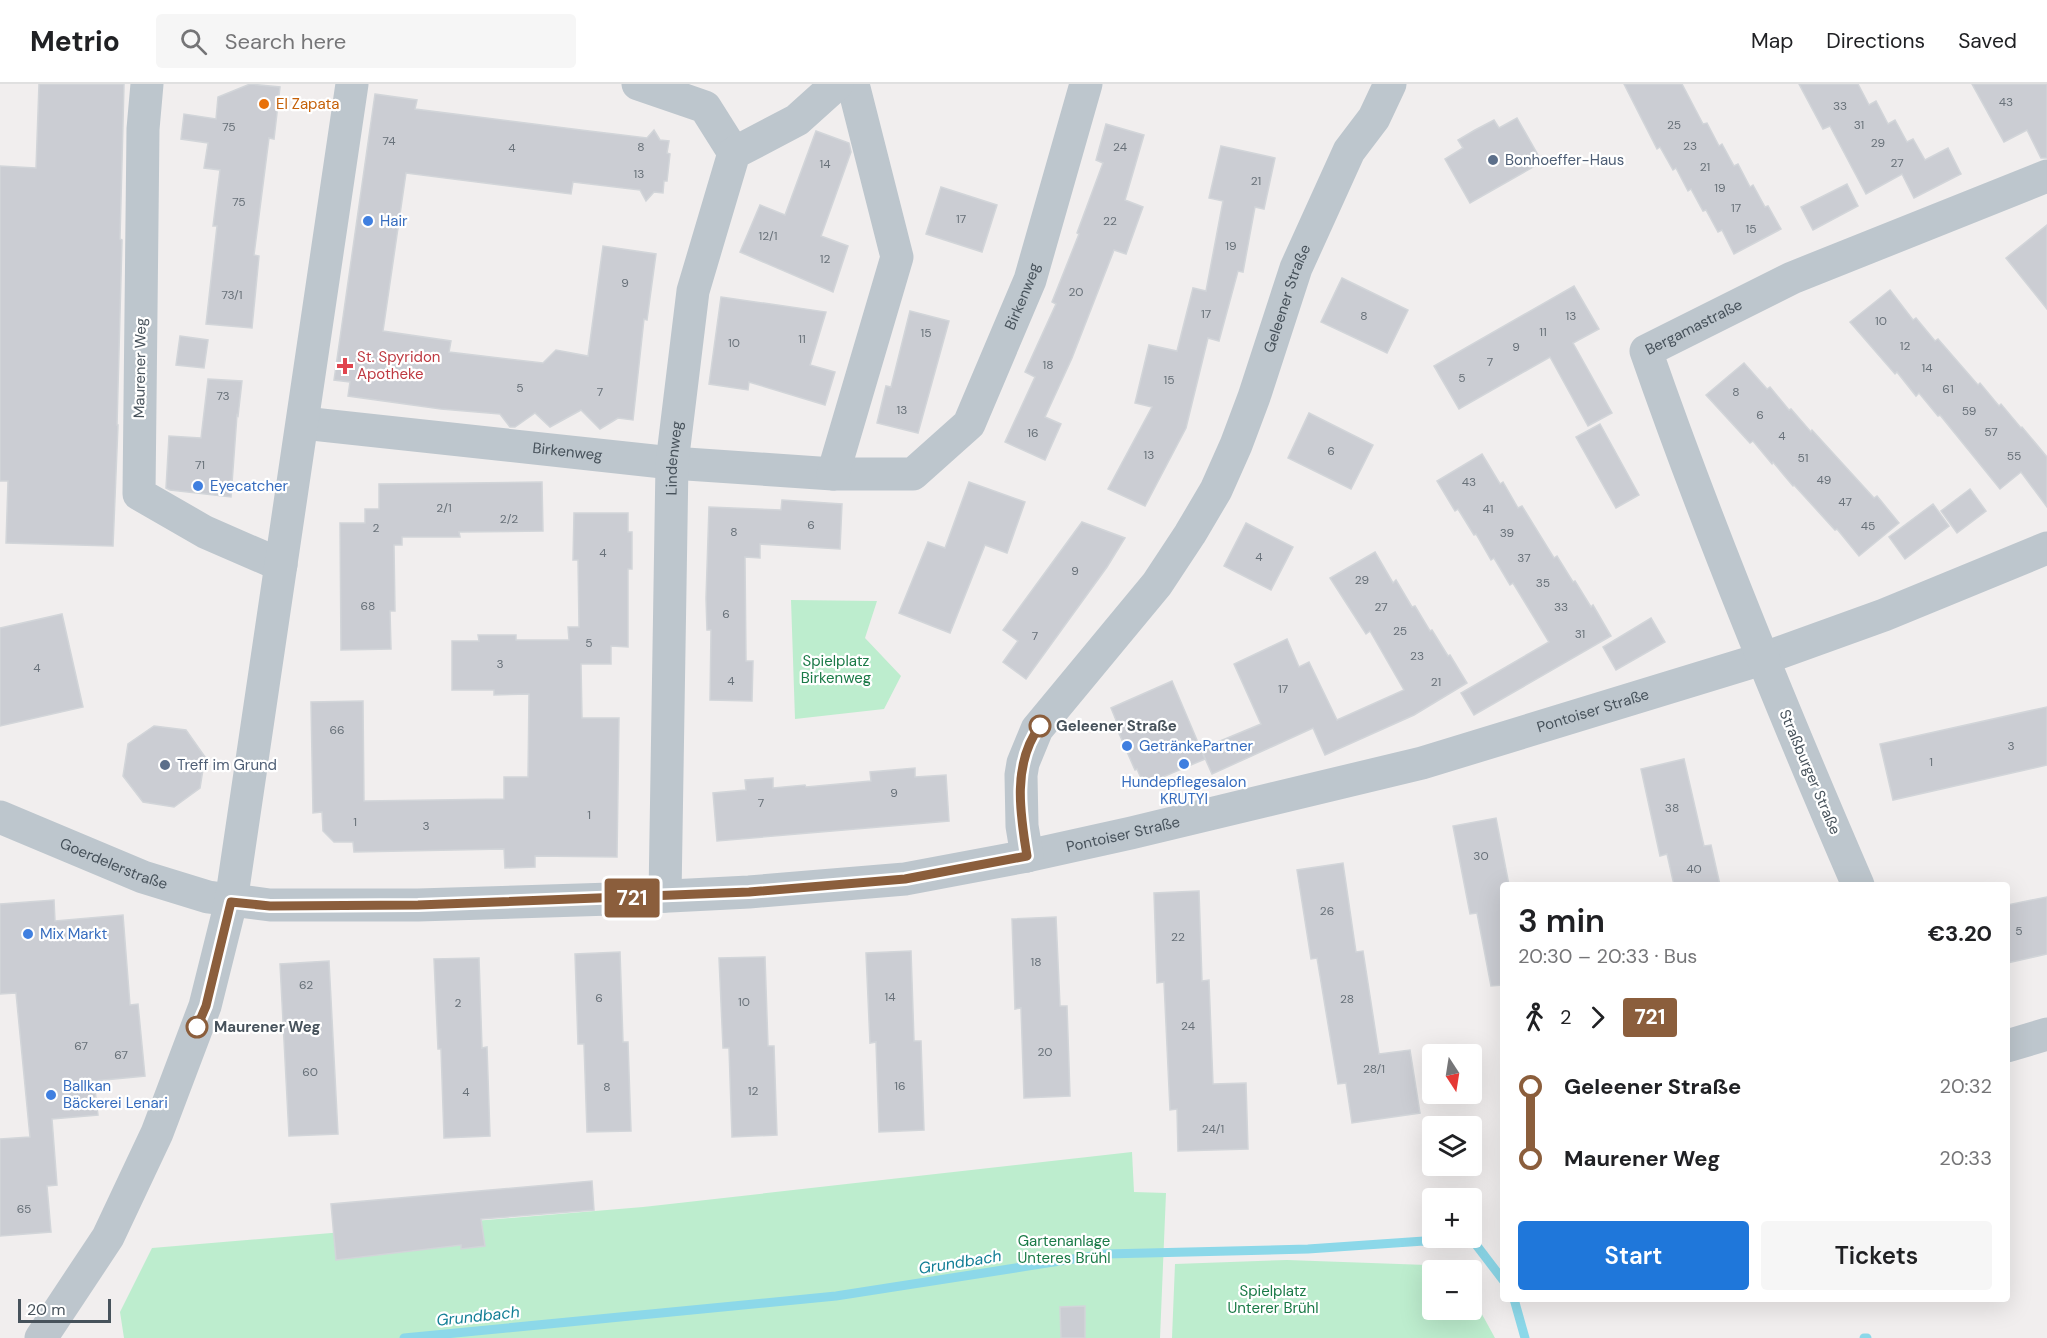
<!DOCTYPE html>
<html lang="en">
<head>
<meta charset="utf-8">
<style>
	body { margin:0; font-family:"DM Sans",sans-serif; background:#f6f6f6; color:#202124; height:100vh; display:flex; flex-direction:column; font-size:22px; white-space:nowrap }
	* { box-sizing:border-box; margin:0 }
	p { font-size:20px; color:#757577 }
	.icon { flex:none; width:33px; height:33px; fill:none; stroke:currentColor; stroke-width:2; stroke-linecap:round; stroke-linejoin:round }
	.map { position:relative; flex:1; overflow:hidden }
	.sheet { position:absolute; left:1500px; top:798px; width:510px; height:420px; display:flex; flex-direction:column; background:#fff; border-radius:6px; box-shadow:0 6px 24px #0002 }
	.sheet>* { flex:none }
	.badge { padding:0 12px; border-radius:4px; font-size:21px; line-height:39px }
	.needle { width:39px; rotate:168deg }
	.controls { position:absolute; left:1422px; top:960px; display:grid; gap:12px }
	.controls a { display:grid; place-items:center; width:60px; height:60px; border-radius:6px; background:#fff; box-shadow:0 6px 24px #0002; font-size:30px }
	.scale { position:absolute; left:18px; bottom:15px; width:93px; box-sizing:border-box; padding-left:6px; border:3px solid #47525b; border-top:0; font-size:16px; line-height:21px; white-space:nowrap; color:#47525b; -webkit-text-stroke:4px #fff; paint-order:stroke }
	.map>.badge { position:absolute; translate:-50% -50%; box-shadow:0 0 0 3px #fff }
	.legs { display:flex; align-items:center; gap:9px; height:66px; padding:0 18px; font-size:20px }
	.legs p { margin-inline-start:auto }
	.headline { display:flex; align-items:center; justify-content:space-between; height:102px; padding:0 18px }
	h1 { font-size:33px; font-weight:600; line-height:45px }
	.button { display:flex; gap:12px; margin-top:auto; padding:12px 18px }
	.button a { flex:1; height:69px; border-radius:6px; background:#1f77da; color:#fff; font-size:24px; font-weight:600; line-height:69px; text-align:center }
	.button a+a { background:#f6f6f6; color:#202124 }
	ul { padding:0 18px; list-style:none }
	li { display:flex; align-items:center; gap:21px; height:72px; font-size:22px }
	li i { display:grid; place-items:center; width:9px; height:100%; margin:0 8px; background:currentColor }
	li i::after { content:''; width:15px; height:15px; margin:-8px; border:4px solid; border-radius:50%; background:#fff }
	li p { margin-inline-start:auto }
	li:first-child i { background:linear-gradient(#0000 50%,currentColor 0) }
	li:last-child i { background:linear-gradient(currentColor 50%,#0000 0) }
	header { display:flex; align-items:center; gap:36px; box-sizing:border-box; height:84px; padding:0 30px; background:#fff; border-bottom:2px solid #e0e0e0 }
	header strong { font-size:28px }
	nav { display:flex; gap:33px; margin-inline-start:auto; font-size:21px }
	.search { width:420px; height:54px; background:#f6f6f6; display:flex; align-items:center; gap:15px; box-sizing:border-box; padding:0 21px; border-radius:6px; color:#757577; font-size:22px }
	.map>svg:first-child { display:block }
	.green { fill:#bdedce }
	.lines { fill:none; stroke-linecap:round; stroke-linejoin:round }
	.stream { stroke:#8cd8e9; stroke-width:9 }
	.building { fill:#cbcdd3; stroke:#d2d5d9; stroke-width:1.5 }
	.minor { stroke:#bdc6cd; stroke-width:33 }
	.tertiary { stroke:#bdc6cd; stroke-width:33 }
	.line-1-casing { stroke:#fff; stroke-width:14 }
	.line-1 { stroke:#8b5e3c; stroke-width:9 }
	.food-dot { fill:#e8710a; stroke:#fff; stroke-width:2 }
	.service-dot { fill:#5c6f8a; stroke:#fff; stroke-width:2 }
	.shop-dot { fill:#3f7fe0; stroke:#fff; stroke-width:2 }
	.health-dot { fill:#e0444e; stroke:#fff; stroke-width:2 }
	.stop-1-dot { fill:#fff; stroke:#8b5e3c; stroke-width:3 }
	.labels { text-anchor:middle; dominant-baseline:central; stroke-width:4.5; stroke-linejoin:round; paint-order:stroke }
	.number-label { font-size:12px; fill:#687179 }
	.food-label { font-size:15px; fill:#c56008; stroke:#fff; text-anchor:start }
	.service-label { font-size:15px; fill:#4e5e75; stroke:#fff; text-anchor:start }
	.shop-label { font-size:15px; fill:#366cbe; stroke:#fff; text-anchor:start }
	.street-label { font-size:15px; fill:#47525b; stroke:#fff }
	.health-label { font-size:15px; fill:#be3a42; stroke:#fff; text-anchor:start }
	.park-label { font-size:15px; fill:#1a7a47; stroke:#fff }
	.stop-label { font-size:15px; font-weight:bold; fill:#47525b; stroke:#fff; text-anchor:start }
	.water-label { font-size:16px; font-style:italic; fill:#117e95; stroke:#fff }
</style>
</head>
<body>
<header>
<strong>Metrio</strong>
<div class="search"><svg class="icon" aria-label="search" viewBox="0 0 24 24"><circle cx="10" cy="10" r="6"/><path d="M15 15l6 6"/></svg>Search here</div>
<nav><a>Map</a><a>Directions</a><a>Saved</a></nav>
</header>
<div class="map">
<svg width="2047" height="1254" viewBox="0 0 2047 1254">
	<rect width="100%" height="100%" fill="#f1eeee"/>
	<g class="green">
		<path d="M791,516L877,517L865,554L901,592L884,625L795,635Z"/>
		<path d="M1132,1068L1134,1108L1166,1109L1160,1254H124L120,1228L152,1164L643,1123Z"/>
		<path d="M1287,1176L1455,1182L1457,1186H1432V1226H1472V1212L1495,1254H1172L1175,1180Z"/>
	</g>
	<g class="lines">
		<g class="stream">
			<path d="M1514,1215L1525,1254"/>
			<path d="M404,1254L836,1212L1105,1170L1308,1165L1424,1157L1474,1158L1503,1196"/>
			<path d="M1864,1254H1867"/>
		</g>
	</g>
	<g class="building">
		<path d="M39,0H124L120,155L122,156L117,341H118L113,462L6,459L8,397H0V82L36,84Z"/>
		<path d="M250,0L280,3L274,55L269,54L254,171L259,172L252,244L206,240L217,142H213L220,86L204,84L208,59L181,55L184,30L216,35L218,13Z"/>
		<path d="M1624,0H1682L1703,40L1707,39L1719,62L1722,60L1734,82L1738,80L1750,103L1753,101L1765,123L1768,122L1781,145L1734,170L1722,146L1718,148L1706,126L1703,127L1691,105L1688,107L1676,84L1673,86L1660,63L1657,65Z"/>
		<path d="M1799,0H1858L1869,21L1876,17L1888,40L1895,36L1907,58L1913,55L1925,76L1948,64L1961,90L1914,114L1902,90L1866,110L1830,42L1823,45Z"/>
		<path d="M1972,0H2047V74H2041L2027,46L2004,58Z"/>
		<path d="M375,10L417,16L415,25L581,46L647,54L654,46L660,56L669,57L667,69L670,70L667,97H664L663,109L654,108L646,117L640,106L573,98L571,110L406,89L383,247L451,257L449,268L543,279L556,266L588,272L603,162L656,170L647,236L644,235L633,336L618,334L600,345L581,326L550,343L535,329L515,343H510L500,330L441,325L348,312L350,298L334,296Z"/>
		<path d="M1517,34L1542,78L1470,119L1445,75L1463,64L1458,56L1475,46L1494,36L1499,44Z"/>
		<path d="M1106,40L1144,51L1125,116L1143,123L1126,170L1114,166L1072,274L1045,333L1061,340L1045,376L1005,358L1035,293L1025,288L1056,220L1052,218L1079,150L1077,149L1103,79L1096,76Z"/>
		<path d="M816,47L849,59L851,68L821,152L848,162L833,208L740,168L760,121L785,131Z"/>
		<path d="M1221,62L1275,74L1264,125L1255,123L1243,188L1238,187L1219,257L1208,254L1186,344L1145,422L1108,405L1152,323L1135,319L1149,261L1177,267L1193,204L1206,207L1223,117L1209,114Z"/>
		<path d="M1847,100L1858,122L1813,146L1801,123Z"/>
		<path d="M941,103L997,121L982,168L926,150Z"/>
		<path d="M2047,141V225L2006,174Z"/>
		<path d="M1342,194L1408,226L1387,269L1321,238Z"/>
		<path d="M1574,202L1599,245L1573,259L1612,329L1588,342L1550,273L1459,325L1434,282Z"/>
		<path d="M1890,206L1913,236L1916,234L1935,257L1938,255L1978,301L1980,299L1999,322L2001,320L2021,344L2022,343L2047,373V423L2021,388L2000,405L1940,331L1938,332L1919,309L1916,312L1897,288L1895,290L1850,238Z"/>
		<path d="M721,213L826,228L810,281L835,288L825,321L749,298L748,306L709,300Z"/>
		<path d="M910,227L949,237L918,349L877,339L886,302L891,303Z"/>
		<path d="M180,252L208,256L204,284L176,281Z"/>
		<path d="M1744,279L1767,305L1770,303L1789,326L1791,325L1811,348L1812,346L1874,414L1877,412L1899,439L1859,472L1837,445L1835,446L1794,401L1793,402L1773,378L1772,380L1753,357L1750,359L1706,311Z"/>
		<path d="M208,295L242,297L238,332L237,331L231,413L170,406L166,404L169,352L201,354Z"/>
		<path d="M1309,329L1373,361L1351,405L1288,374Z"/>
		<path d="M1600,340L1639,411L1616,424L1576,353Z"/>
		<path d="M1482,370L1500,400L1503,398L1518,424L1522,422L1554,474L1557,472L1573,498L1575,497L1591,523L1593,521L1611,552L1474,631L1461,609L1549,558L1513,499L1510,501L1494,474L1491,476L1476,450L1474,451L1458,425L1455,427L1437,397Z"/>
		<path d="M542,398L543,447L459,448L460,453H402V461H394L395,527H390L391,565L341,566L340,439H365V425H379V400Z"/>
		<path d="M969,398L1025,418L1007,469L985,461L950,549L899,529L928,458L945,464Z"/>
		<path d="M1970,405L1986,427L1957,449L1941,427Z"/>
		<path d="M782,416L842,420L840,465L760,460V474L745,473L746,577H753L752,617L710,616L711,546H707L706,514L709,423L781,426Z"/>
		<path d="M1933,420L1949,442L1905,475L1889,453Z"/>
		<path d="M574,429H628V448H632V485H628V563L611,562V580H581L582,634H619L617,773L535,772V783L505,784L504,765L354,768L353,758H334L323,747L322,728L313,729L311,618L363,617L364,717L504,715V693H528L529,610L494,611V606H452V557H479L478,551H516V556H569L568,543H579L578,476H573Z"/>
		<path d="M1082,438L1125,454L1107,483L1026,595L1003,578L1018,557L1003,546Z"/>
		<path d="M1246,439L1293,463L1271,506L1224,482Z"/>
		<path d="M1375,468L1393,499L1396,496L1412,523L1415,522L1430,547L1432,546L1448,572L1450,571L1467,599L1414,631L1325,671L1313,644L1212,690L1201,665L1261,640L1234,580L1287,555L1299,583L1309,578L1337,636L1404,606L1370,547L1366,550L1330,494Z"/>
		<path d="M62,530L83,623L0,642V544Z"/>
		<path d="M1651,534L1665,558L1616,586L1603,563Z"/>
		<path d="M1172,597L1205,675L1144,701L1137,685L1135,686L1118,647L1120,646L1111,624Z"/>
		<path d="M2047,623V681L1893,716L1880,660Z"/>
		<path d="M154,642L186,646L205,673L200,704L174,723L143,718L123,692L128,660Z"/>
		<path d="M1684,675L1704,762L1711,761L1720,801H1674L1667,770L1660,772L1641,685Z"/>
		<path d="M915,684V693L946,691L949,737L717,757L713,709L746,706L745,696L773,694V704L805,701L806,703L871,697L870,688Z"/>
		<path d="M1496,734L1509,801H1503V901L1491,902L1477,829L1470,830L1453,742Z"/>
		<path d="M1343,779L1356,868L1363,867L1379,970L1410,966L1420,1029L1352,1039L1346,999L1338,1000L1317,874L1311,875L1297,786Z"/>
		<path d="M1199,807L1202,897L1209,896L1213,1000L1246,999L1248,1065L1178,1067L1177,1025L1170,1026L1164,898L1157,899L1154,809Z"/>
		<path d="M2047,813V870L2007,879V821Z"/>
		<path d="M54,816L55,837L123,831L130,921L138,920L145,992L94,997L98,1031L52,1035L57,1101L47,1102L51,1148L0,1152V1055L30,1053L16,909L0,910V820Z"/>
		<path d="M1056,833L1060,922H1067L1070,1012L1024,1014L1021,924L1015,925L1012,835Z"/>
		<path d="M911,867L914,957H921L924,1046L879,1048L876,958L870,959L866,869Z"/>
		<path d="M620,868L623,958H628L631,1047L587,1048L584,960H578L575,870Z"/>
		<path d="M765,873L768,962H774L777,1051L732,1053L729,964H723L719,874Z"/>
		<path d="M479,874L482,964L487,963L490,1052L444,1054L441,965H438L434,875Z"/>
		<path d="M329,877L338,1050L289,1052L280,880Z"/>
		<path d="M592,1097L594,1126L481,1135L485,1162L461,1165V1161L336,1176L331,1120Z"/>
		<path d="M1085,1222V1254H1061L1060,1223Z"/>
	</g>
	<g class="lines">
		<g class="minor">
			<path d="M147,0L143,45L139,410L205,448L281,481"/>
			<path d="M638,0L705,23L734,69"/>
			<path id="s1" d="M303,339L672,379L833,390H913L969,340L1030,196L1086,0"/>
			<path d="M833,390L897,173L853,0"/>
			<path id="s2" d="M0,733L143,793L208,813L270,821H418L611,815L749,808L905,795L1027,772L1131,749L1422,679L1762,575L1884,531L2047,464"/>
			<path id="s3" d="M1027,772L1022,742L1021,691L1023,679L1037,645L1157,500L1190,450L1216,406L1236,361L1254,313L1296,184L1349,67L1374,34L1390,0"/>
			<path id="s4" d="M1858,801C1782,625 1709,448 1646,267L1792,194L2047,92"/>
			<path id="s5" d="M665,812L672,379L693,207L734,69L797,36L837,0"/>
			<path d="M2007,962L2047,950"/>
		</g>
		<path class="tertiary" d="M41,1254L108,1153L157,1049L205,922L231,818L352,0"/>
	</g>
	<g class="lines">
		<defs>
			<path id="line-1" d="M197,943L206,922L231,818L270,822L418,821L749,808L905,795L1027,772C1020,730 1012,679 1040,642"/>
		</defs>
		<use href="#line-1" class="line-1-casing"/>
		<use href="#line-1" class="line-1"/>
	</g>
	<circle class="food-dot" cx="264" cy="20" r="6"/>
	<g class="service-dot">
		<circle cx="1493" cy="76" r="6"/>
		<circle cx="165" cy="681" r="6"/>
	</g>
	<g class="shop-dot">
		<circle cx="368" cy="137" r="6"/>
		<circle cx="198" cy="402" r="6"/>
		<circle cx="1127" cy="662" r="6"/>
		<circle cx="1184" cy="680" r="6"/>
		<circle cx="28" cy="850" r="6"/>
		<circle cx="51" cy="1011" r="6"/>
	</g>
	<path class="health-dot" d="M342 273h6v6h6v6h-6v6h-6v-6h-6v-6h6z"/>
	<g class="stop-1-dot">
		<circle cx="1040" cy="642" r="10"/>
		<circle cx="197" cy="943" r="10"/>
	</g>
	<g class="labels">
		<g class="number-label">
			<text x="2006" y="18">43</text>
			<text x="1840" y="22">33</text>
			<text x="1674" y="41">25</text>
			<text x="1859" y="41">31</text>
			<text x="229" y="43">75</text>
			<text x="389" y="57">74</text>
			<text x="1878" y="59">29</text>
			<text x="1690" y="62">23</text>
			<text x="641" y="63">8</text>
			<text x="1120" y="63">24</text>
			<text x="512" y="64">4</text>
			<text x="1897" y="79">27</text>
			<text x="825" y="80">14</text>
			<text x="1705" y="83">21</text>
			<text x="639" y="90">13</text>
			<text x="1256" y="97">21</text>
			<text x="1720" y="104">19</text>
			<text x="239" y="118">75</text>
			<text x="1736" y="124">17</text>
			<text x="961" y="135">17</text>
			<text x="1110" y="137">22</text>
			<text x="1751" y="145">15</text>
			<text x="768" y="152">12/1</text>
			<text x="1231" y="162">19</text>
			<text x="825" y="175">12</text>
			<text x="625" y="199">9</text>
			<text x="1076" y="208">20</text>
			<text x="232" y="211">73/1</text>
			<text x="1206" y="230">17</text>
			<text x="1364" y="232">8</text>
			<text x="1571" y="232">13</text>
			<text x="1881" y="237">10</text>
			<text x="1543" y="248">11</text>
			<text x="926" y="249">15</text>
			<text x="802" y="255">11</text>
			<text x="734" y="259">10</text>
			<text x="1905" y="262">12</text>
			<text x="1516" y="263">9</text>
			<text x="1490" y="278">7</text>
			<text x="1048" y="281">18</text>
			<text x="1927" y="284">14</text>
			<text x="1462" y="294">5</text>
			<text x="1169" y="296">15</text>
			<text x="520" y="304">5</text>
			<text x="1948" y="305">61</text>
			<text x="600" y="308">7</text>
			<text x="1736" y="308">8</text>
			<text x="223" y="312">73</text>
			<text x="902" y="326">13</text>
			<text x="1969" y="327">59</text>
			<text x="1760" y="331">6</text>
			<text x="1991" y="348">57</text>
			<text x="1033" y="349">16</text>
			<text x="1782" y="352">4</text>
			<text x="1331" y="367">6</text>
			<text x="1149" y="371">13</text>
			<text x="2014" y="372">55</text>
			<text x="1803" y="374">51</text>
			<text x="200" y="381">71</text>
			<text x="1824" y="396">49</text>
			<text x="1469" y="398">43</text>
			<text x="1845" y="418">47</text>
			<text x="444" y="424">2/1</text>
			<text x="1488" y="425">41</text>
			<text x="509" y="435">2/2</text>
			<text x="811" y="441">6</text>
			<text x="1868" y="442">45</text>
			<text x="376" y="444">2</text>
			<text x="734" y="448">8</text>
			<text x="1507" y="449">39</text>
			<text x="603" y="469">4</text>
			<text x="1259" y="473">4</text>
			<text x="1524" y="474">37</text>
			<text x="1075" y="487">9</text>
			<text x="1362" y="496">29</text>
			<text x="1543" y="499">35</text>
			<text x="368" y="522">68</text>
			<text x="1381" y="523">27</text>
			<text x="1561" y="523">33</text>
			<text x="726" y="530">6</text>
			<text x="1400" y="547">25</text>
			<text x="1580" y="550">31</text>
			<text x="1035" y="552">7</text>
			<text x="589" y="559">5</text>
			<text x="1417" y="572">23</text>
			<text x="500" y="580">3</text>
			<text x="37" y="584">4</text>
			<text x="731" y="597">4</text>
			<text x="1436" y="598">21</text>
			<text x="1283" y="605">17</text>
			<text x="337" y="646">66</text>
			<text x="2011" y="662">3</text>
			<text x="1931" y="678">1</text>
			<text x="894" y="709">9</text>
			<text x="761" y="719">7</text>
			<text x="1672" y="724">38</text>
			<text x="589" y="731">1</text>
			<text x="355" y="738">1</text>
			<text x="426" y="742">3</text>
			<text x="1481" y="772">30</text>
			<text x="1694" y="785">40</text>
			<text x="1327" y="827">26</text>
			<text x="2019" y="847">5</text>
			<text x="1178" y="853">22</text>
			<text x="1036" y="878">18</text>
			<text x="306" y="901">62</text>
			<text x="890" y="913">14</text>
			<text x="599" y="914">6</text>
			<text x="1347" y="915">28</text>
			<text x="744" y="918">10</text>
			<text x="458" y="919">2</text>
			<text x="1188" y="942">24</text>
			<text x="81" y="962">67</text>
			<text x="1045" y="968">20</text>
			<text x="121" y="971">67</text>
			<text x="1374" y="985">28/1</text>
			<text x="310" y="988">60</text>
			<text x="900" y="1002">16</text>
			<text x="607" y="1003">8</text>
			<text x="753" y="1007">12</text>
			<text x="466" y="1008">4</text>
			<text x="1213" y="1045">24/1</text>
			<text x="24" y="1125">65</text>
		</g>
		<g class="food-label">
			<text x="276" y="20">El Zapata</text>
		</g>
		<g class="service-label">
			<text x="1505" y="76">Bonhoeffer-Haus</text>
			<text x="177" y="681">Treff im Grund</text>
		</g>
		<g class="shop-label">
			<text x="380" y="137">Hair</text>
			<text x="210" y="402">Eyecatcher</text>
			<text x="1139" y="662">GetränkePartner</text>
			<text x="1184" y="698" text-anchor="middle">Hundepflegesalon<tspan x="1184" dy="17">KRUTYI</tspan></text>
			<text x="40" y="850">Mix Markt</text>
			<text x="63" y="1002">Ballkan<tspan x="63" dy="17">Bäckerei Lenari</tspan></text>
		</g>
		<g class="street-label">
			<text stroke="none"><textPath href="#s1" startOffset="826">Birkenweg</textPath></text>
			<text stroke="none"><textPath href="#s3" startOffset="634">Geleener Straße</textPath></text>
			<text stroke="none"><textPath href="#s4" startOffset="628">Bergamastraße</textPath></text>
			<text transform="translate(140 284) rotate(-89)">Maurener Weg</text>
			<text stroke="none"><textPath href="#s1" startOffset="266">Birkenweg</textPath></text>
			<text stroke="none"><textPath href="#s5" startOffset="438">Lindenweg</textPath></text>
			<text stroke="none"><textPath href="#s2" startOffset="1630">Pontoiser Straße</textPath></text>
			<text transform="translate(1810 688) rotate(67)">Straßburger Straße</text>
			<text stroke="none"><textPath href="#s2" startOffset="1144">Pontoiser Straße</textPath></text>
			<text stroke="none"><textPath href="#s2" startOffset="123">Goerdelerstraße</textPath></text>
		</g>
		<g class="health-label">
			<text x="357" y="273">St. Spyridon<tspan x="357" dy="17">Apotheke</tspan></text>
		</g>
		<g class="park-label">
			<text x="836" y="577">Spielplatz<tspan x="836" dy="17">Birkenweg</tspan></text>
			<text x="1064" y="1157">Gartenanlage<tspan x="1064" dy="17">Unteres Brühl</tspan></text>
			<text x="1273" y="1207">Spielplatz<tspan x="1273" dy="17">Unterer Brühl</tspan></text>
		</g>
		<g class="stop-label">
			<text x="1056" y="642">Geleener Straße</text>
			<text x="214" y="943">Maurener Weg</text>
		</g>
		<g class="water-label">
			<text transform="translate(960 1178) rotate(-9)">Grundbach</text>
			<text transform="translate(478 1232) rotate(-6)">Grundbach</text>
		</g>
	</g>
</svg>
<div class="controls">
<a><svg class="needle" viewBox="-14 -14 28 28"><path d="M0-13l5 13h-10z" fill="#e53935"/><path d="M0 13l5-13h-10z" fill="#757577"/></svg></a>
<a><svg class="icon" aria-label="layers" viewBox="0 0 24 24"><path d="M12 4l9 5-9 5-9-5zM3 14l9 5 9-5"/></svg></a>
<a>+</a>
<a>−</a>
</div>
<div class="scale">20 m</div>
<b class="badge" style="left:632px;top:814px;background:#8b5e3c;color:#fff">721</b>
<section class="sheet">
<div class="headline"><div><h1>3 min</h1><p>20:30 – 20:33 · Bus</p></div><b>€3.20</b></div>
<div class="legs"><svg class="icon" aria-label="walk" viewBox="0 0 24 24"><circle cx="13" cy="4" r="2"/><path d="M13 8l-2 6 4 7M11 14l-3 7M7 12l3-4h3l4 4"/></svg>2<svg class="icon" aria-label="forward" viewBox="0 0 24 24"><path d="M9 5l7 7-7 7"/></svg><b class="badge" style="background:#8b5e3c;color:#fff">721</b></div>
<ul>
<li><i style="color:#8b5e3c"></i><b>Geleener Straße</b><p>20:32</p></li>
<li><i style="color:#8b5e3c"></i><b>Maurener Weg</b><p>20:33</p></li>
</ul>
<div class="button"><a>Start</a><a>Tickets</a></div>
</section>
</div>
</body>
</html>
